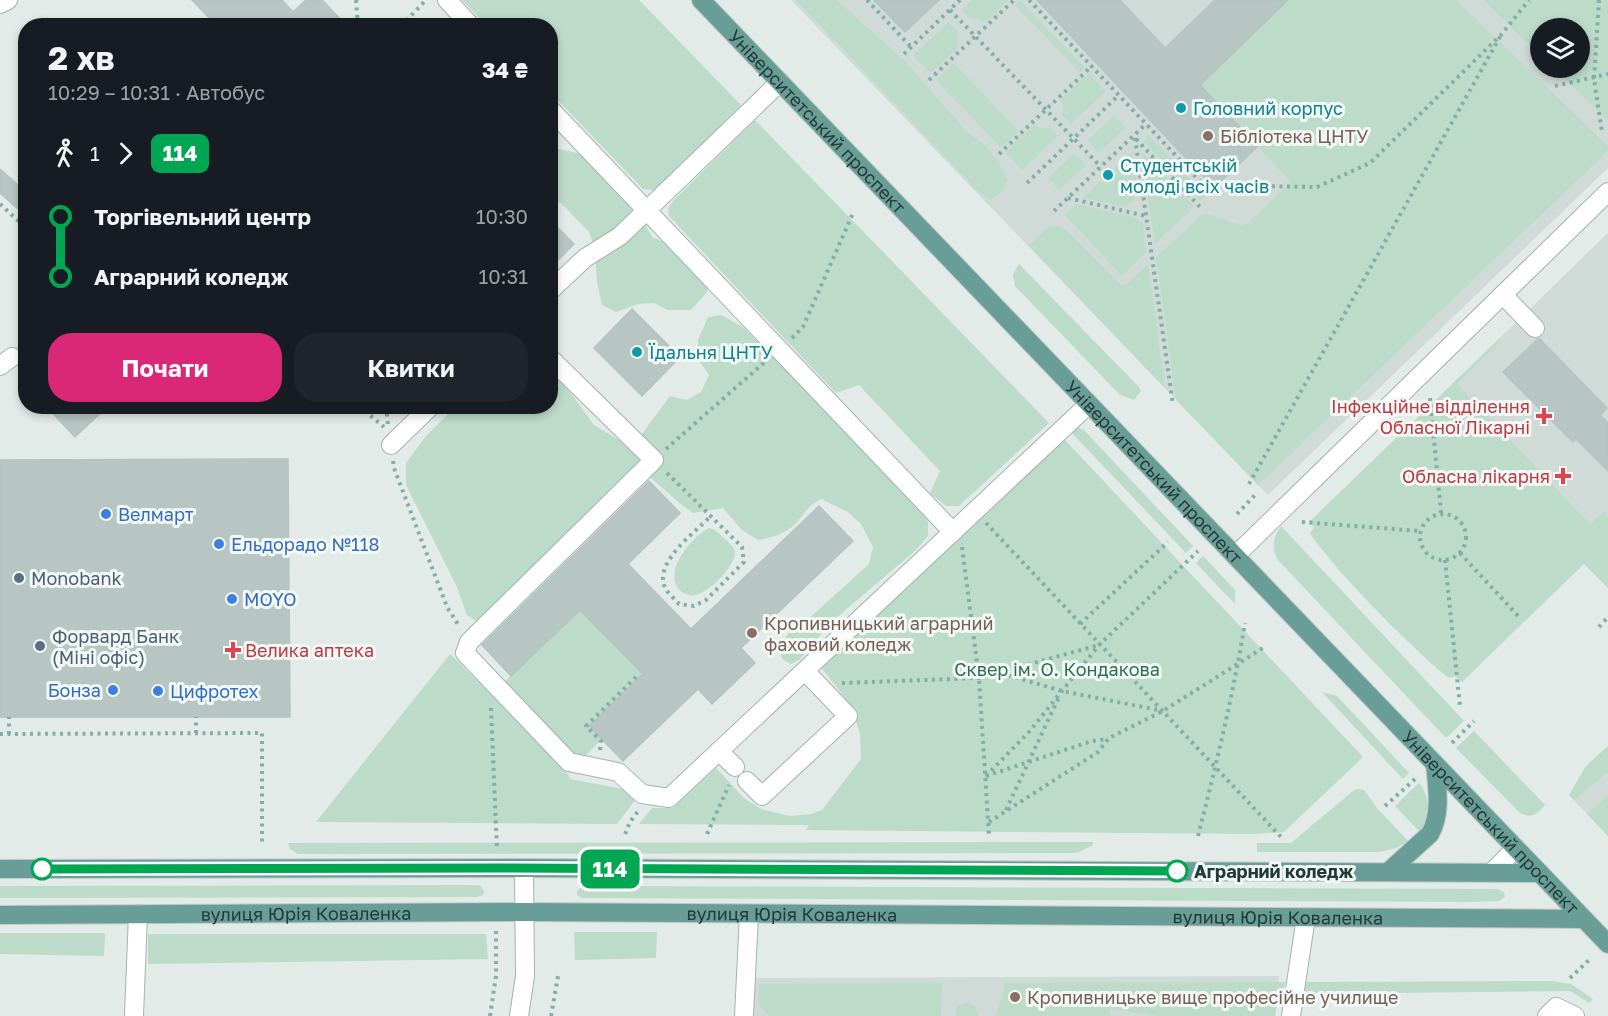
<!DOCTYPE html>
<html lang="uk">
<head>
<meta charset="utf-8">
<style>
	body { margin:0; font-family:"Golos Text",sans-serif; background:#20242c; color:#f1f3f6; height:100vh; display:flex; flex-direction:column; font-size:22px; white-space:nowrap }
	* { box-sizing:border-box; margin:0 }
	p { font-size:20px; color:#9ea1a6 }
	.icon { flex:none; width:33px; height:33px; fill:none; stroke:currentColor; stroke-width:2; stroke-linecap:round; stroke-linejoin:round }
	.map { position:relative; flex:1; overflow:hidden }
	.side { position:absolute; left:18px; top:18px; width:540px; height:396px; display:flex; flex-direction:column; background:#171b24; border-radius:24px; box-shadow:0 3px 9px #0003 }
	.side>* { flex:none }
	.badge { padding:0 12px; border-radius:9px; font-size:21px; line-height:39px }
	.tools { position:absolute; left:1530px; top:18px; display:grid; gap:12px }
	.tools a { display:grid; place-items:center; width:60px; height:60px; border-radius:50%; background:#171b24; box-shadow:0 3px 9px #0003; font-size:30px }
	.map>.badge { position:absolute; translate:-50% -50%; box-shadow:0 0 0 3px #fff }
	.legs { display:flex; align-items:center; gap:9px; height:66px; padding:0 30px; font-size:20px }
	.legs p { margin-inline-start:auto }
	.head { display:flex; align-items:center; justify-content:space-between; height:102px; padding:0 30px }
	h1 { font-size:33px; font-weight:700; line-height:45px }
	.cta { display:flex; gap:12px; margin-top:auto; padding:12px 30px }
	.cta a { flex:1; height:69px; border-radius:24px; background:#db2777; color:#fff; font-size:24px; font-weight:700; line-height:69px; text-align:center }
	.cta a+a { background:#20242c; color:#f1f3f6 }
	ul { padding:0 30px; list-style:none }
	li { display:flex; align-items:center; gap:21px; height:60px; font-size:22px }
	li i { display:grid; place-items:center; width:9px; height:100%; margin:0 8px; background:currentColor }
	li i::after { content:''; width:15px; height:15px; margin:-8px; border:4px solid; border-radius:50%; background:#171b24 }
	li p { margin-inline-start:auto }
	li:first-child i { background:linear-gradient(#0000 50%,currentColor 0) }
	li:last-child i { background:linear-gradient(currentColor 50%,#0000 0) }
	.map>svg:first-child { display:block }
	.built { fill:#d0dbd8 }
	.green { fill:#bcdbc9 }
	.building { fill:#b7c6c2; stroke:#b5c4c0; stroke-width:1.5 }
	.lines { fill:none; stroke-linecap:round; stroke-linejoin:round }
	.minor-casing { stroke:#a5b3b0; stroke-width:20 }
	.major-casing { stroke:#c1c8c7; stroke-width:20 }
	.path { stroke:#84ada6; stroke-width:4; stroke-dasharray:3 4.5; stroke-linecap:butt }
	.minor { stroke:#fff; stroke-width:18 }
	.major { stroke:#699e98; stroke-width:18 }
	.line-1-casing { stroke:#fff; stroke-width:14 }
	.line-1 { stroke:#00a651; stroke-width:9 }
	.culture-dot { fill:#0f9aa8; stroke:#f2f8f6; stroke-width:2 }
	.education-dot { fill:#8d6e63; stroke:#f2f8f6; stroke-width:2 }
	.health-dot { fill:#e0444e; stroke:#f2f8f6; stroke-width:2 }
	.shop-dot { fill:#3f7fe0; stroke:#f2f8f6; stroke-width:2 }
	.service-dot { fill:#5c6f8a; stroke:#f2f8f6; stroke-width:2 }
	.stop-1-dot { fill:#fff; stroke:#00a651; stroke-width:3 }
	.labels { text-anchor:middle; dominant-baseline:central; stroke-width:6; stroke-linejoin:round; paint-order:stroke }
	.culture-label { font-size:18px; fill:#0d838f; stroke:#f2f8f6; text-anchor:start }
	.street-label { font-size:18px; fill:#233b38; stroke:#f2f8f6 }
	.education-label { font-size:18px; fill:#785e54; stroke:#f2f8f6; text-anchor:start }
	.health-label { font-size:18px; fill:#be3a42; stroke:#f2f8f6; text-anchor:end }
	.shop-label { font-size:18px; fill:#366cbe; stroke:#f2f8f6; text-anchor:start }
	.service-label { font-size:18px; fill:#4e5e75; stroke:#f2f8f6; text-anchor:start }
	.park-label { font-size:18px; fill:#306f51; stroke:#f2f8f6 }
	.stop-label { font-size:18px; font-weight:bold; fill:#233b38; stroke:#f2f8f6; text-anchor:start }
</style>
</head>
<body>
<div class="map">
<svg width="1608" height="1016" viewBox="0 0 1608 1016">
	<rect width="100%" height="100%" fill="#e2ebe8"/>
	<g class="built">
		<path d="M791,0H1483L1540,56V68H1553L1608,121V168L1268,495Z"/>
		<path d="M1608,233V569L1441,395Z"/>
		<path d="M1608,758V836L1569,795Z"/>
		<path d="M1279,976L1273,1016H752L756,978Z"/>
	</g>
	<g class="green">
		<path d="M462,0H639L741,105L660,185L653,190L643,189L551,93L550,26L486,25Z"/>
		<path d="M796,0H837L906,62L967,132L985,145L997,160L1008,180L1000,193L990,200L977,190Z"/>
		<path d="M972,0H1008L985,22L978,19L972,20L962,10Z"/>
		<path d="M1020,0L1085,68L1080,73L1015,5Z"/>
		<path d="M1288,0H1456L1608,146V151L1258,485L1176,400L1156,257L1204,213L1240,225L1247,224L1291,182L1200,85Z"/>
		<path d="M1483,0H1608V121L1553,68H1580V28H1540V56Z"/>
		<path d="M949,22L959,33L957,40L959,47L930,73L913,55Z"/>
		<path d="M954,63L1018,131L1001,148L936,80Z"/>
		<path d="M1089,73L1106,91L1071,124L1062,115L1064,107L1061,99Z"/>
		<path d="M1114,115L1126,127L1099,153L1087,141Z"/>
		<path d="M755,120L1049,423L959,506H946L930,493L940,471L859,385L836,393L669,216L668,209L673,201Z"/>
		<path d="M1034,125L1040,128L1049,127L1058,136L1022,170L1005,152Z"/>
		<path d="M1149,135L1206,196L1200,201L1143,141Z"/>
		<path d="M550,147L582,154L638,200L646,227L653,238L668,242L711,274L707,292L691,310H668L654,303L638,304L616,312L602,305L597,281L595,249L589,232L561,203L551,201Z"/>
		<path d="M1132,151L1138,194L1126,207L1083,198L1100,181L1107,184L1117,175L1115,168Z"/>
		<path d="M1141,151L1194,207L1155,244Z"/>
		<path d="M1074,153L1086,165L1059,190L1048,178Z"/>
		<path d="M1077,204L1136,218L1143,224L1146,252L1122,276L1065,215Z"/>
		<path d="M1053,226H1060L1066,230L1121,285L1127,284L1148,264L1165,388L1029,246L1047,228Z"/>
		<path d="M1019,264L1139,387L1141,391L1134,400L1120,395L1015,286L1013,274Z"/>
		<path d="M721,315L743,327L910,493L928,522V536L915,551L830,623L800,659L791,664L782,659L779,647L788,634L806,621L869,564L873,547L861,524L848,512L821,499C804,508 806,514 794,525C783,535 772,537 758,540L742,530L723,508L693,513C674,500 659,483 640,470L575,533L515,584L490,621H476L467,615L457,587L406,485V463L426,436L455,407L550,406L551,370L561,380L594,425L617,439L642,434L670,396L687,400L701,392L709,375L698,359V340L708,317Z"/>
		<path d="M1500,338L1499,343L1457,384L1590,524L1603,512L1608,517V588L1584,564L1462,682L1455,676L1449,678C1429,663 1412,645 1394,628C1364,598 1335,568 1310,534L1314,527L1309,522Z"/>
		<path d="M1074,427L1083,429L1193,546L1186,553L1069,430Z"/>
		<path d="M1065,440L1363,757L1284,832L1252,834L806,830L809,825L639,824L652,808H673L716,768L744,798L761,809L790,816L811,814L822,810L861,759L860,734L851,706L821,667Z"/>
		<path d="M1281,526L1464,721L1446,738L1277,559C1271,546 1273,538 1281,526Z"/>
		<path d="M709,528C716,529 719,534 724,538C728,542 735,547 735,553C734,568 705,598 690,595C685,594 681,592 678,588C664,569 693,536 709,528Z"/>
		<path d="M1203,556L1235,590V602H1233L1196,563Z"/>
		<path d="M580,610L643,674L589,725L602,739L586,755L576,757L502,684Z"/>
		<path d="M450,654L541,744L556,763L568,774L570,779L623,789L635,800L617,824L316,822Z"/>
		<path d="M1322,692L1337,696L1409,773L1403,779Z"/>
		<path d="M1474,731L1545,805C1537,814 1531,820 1519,812L1456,748Z"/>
		<path d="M1608,746V772L1574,800L1569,795L1586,766Z"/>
		<path d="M1419,783C1430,796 1432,819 1419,831L1395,806Z"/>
		<path d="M1357,789L1364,790L1377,808L1408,841L1396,848L1380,852H1257V843H1291L1353,791Z"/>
		<path d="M1608,795V836L1587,814Z"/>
		<path d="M1093,842V845L1077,853L298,854L290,849L288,843Z"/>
		<path d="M478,885L482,887L484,892L483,895L477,897L0,898V886Z"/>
		<path d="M583,886L1498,889L1504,892L1505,897L1499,901L1471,902L582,898L577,895V891Z"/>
		<path d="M574,932H657L656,958L575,960Z"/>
		<path d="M0,933H105L104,956L0,954Z"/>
		<path d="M148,934H486L488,959L148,964Z"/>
		<path d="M1552,981L1571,984L1593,999L1589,1003L1570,991L1303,994L1304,982Z"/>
		<path d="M1285,982L1283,994H1279L1275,1016H1160L1110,1009V1016H996L1005,983Z"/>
		<path d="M942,983L941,1016H770C757,1008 758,998 759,984Z"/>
		<path d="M966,1003L974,1005L979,1016H954L958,1005Z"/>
	</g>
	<g class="building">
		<path d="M192,0H282L293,12L306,0H322L347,26H217Z"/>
		<path d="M874,0H939L905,32Z"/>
		<path d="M1037,0H1120L1165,48L1215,0H1288L1200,85L1258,146L1214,188Z"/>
		<path d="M0,169L26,192V216L0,193Z"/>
		<path d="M550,220L574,244L550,268Z"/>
		<path d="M632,309L680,357L642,396L594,348Z"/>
		<path d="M1539,338L1607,408L1600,415L1608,423V471L1576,439L1573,442L1503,372Z"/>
		<path d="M46,406H108L75,437Z"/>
		<path d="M288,459L290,717H0V460Z"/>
		<path d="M649,481L680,513L628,564L691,629L819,506L853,541L741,648L755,663L712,704L698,689L623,761L589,726L643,674L580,610L511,676L482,645Z"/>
	</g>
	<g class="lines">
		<defs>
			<g id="minor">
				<path d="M447,0L471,26"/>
				<path d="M0,4L8,0"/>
				<path d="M550,109L953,532"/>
				<path d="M550,291L585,258L620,236L780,82"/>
				<path d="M1503,295L1535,328"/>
				<path d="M550,358L654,460L469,642L465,653L569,762L618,772L642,794L669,798L1089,404"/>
				<path d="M0,366L12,357"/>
				<path d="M391,445L431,406"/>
				<path d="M1235,556L1608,192"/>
				<path d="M719,751L735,767"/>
				<path d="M747,781L762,796L848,716L805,671"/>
				<path d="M1491,873L1516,848"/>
				<path d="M134,1016L138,914"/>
				<path d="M519,1016L525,976L524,868"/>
				<path d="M744,1016L749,914"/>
				<path d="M1291,1016L1306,917"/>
				<path d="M1547,1016L1556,1007L1575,1016"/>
			</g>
			<g id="major">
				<path id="s1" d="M701,0L1608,944"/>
				<path d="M0,869L524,868L1540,873"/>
				<path d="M1388,872L1430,834C1442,813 1437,787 1435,764"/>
				<path id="s2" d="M0,915L524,912L1584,919"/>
			</g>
		</defs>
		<use href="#minor" class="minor-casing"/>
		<use href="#major" class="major-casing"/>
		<g class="path">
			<path d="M356,0L358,26"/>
			<path d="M867,0L911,47"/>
			<path d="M1029,0L1214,196"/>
			<path d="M1599,0L1594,79L1602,132"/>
			<path d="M950,10L1101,167"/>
			<path d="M401,26L426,0"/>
			<path d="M904,54L960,0"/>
			<path d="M929,80L1014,0"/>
			<path d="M1555,86L1608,74"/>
			<path d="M1135,138L1173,405"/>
			<path d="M1136,139L1201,208"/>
			<path d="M999,154L1092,66"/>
			<path d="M1027,183L1119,95"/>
			<path d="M1257,186L1317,187L1370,163L1501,35L1529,0"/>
			<path d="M1068,198L1146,216"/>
			<path d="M0,204L26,228"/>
			<path d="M1054,211L1146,124"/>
			<path d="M792,338L803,327L853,213"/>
			<path d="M1430,398L1441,513"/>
			<path d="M323,406L328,411L333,406"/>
			<path d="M359,406L384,427"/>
			<path d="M386,406L388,424"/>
			<path d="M666,449L766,361"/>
			<path d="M393,461L394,468L447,607L459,626"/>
			<path d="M667,473L742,547L744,562L706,600L694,606L679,604C674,598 666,592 664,585C656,561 695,532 711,516"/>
			<path d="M1249,484L1501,35"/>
			<circle cx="1443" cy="537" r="23"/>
			<path d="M1237,514L1257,493"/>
			<path d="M1302,522L1420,531"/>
			<path d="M986,523L1281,837"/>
			<path d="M962,547L979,678L989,836"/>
			<path d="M1460,553L1519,617"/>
			<path d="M1445,560L1460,706"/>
			<path d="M1080,624L1168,542"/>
			<path d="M1599,627L1608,617"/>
			<path d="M1001,673L1062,691L1163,711"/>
			<path d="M842,683L979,678L1099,645"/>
			<path d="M491,708L497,850"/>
			<path d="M196,733V717"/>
			<path d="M0,734L262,733V845"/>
			<path d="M9,734V717"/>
			<path d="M1452,743L1474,721"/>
			<path d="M600,750L601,741L586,726L639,674"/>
			<path d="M986,776L1029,732L1099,645L1198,551"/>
			<path d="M986,776L1092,741L1108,739"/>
			<path d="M1385,806L1415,779"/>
			<path d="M1006,810L1059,697"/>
			<path d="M989,822L1098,752L1109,738L1163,711L1266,646"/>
			<path d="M625,834L630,822L639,810"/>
			<path d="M707,834L729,785"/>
			<path d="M1198,836C1216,766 1233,695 1245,623"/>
			<path d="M1570,978L1589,960"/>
			<path d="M490,1016L496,976V930"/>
			<path d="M551,1016L558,976"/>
		</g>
		<use href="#minor" class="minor"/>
		<use href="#major" class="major"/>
	</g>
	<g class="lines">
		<defs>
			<path id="line-1" d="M42,869L497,868L1177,871"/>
		</defs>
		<use href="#line-1" class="line-1-casing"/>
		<use href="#line-1" class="line-1"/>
	</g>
	<g class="culture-dot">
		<circle cx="1181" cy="108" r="6"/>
		<circle cx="1108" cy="175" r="6"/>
		<circle cx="637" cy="352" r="6"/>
	</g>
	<g class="education-dot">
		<circle cx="1208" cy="136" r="6"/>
		<circle cx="752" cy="633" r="6"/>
		<circle cx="1015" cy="997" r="6"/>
	</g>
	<g class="health-dot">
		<path d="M1541 407h6v6h6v6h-6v6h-6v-6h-6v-6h6z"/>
		<path d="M1560 467h6v6h6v6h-6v6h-6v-6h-6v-6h6z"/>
		<path d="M230 641h6v6h6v6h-6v6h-6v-6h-6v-6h6z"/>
	</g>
	<g class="shop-dot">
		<circle cx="106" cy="514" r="6"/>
		<circle cx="219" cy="544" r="6"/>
		<circle cx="232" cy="599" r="6"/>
		<circle cx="113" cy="690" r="6"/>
		<circle cx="158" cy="691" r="6"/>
	</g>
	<g class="service-dot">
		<circle cx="19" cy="578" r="6"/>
		<circle cx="40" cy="646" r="6"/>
	</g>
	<g class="stop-1-dot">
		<circle cx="42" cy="869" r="10"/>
		<circle cx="1177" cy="871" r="10"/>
	</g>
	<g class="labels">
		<g class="culture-label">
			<text x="1193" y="108">Головний корпус</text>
			<text x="1120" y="165">Студентській<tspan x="1120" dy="21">молоді всіх часів</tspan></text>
			<text x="649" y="352">Їдальня ЦНТУ</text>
		</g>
		<g class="street-label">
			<text stroke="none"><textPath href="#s1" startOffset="168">Університетський проспект</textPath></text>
			<text stroke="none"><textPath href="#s1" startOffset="654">Університетський проспект</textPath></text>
			<text stroke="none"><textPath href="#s1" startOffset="1140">Університетський проспект</textPath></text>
			<text stroke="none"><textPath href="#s2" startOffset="306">вулиця Юрія Коваленка</textPath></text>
			<text stroke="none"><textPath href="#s2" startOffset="792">вулиця Юрія Коваленка</textPath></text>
			<text stroke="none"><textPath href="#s2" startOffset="1278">вулиця Юрія Коваленка</textPath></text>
		</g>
		<g class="education-label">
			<text x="1220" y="136">Бібліотека ЦНТУ</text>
			<text x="764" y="623">Кропивницький аграрний<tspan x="764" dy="21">фаховий коледж</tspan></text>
			<text x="1027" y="997">Кропивницьке вище професійне училище</text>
		</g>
		<g class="health-label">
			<text x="1530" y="406">Інфекційне відділення<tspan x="1530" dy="21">Обласної Лікарні</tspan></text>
			<text x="1550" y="476">Обласна лікарня</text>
			<text x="245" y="650" text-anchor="start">Велика аптека</text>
		</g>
		<g class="shop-label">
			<text x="118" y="514">Велмарт</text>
			<text x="231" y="544">Ельдорадо №118</text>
			<text x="244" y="599">MOYO</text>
			<text x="101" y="690" text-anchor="end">Бонза</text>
			<text x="170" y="691">Цифротех</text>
		</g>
		<g class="service-label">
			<text x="31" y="578">Monobank</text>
			<text x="52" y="636">Форвард Банк<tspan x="52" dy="21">(Міні офіс)</tspan></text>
		</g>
		<g class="park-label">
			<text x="1057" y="669">Сквер ім. О. Кондакова</text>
		</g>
		<g class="stop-label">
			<text x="1194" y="871">Аграрний коледж</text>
		</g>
	</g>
</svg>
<div class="tools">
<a><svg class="icon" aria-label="layers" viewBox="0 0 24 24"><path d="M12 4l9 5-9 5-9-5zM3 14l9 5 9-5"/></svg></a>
</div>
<b class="badge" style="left:610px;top:869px;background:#00a651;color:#fff">114</b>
<section class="side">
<div class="head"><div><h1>2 хв</h1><p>10:29 – 10:31 · Автобус</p></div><b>34 ₴</b></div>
<div class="legs"><svg class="icon" aria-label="walk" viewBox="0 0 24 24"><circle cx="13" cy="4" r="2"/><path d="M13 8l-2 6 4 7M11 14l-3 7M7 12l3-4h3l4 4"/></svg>1<svg class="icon" aria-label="forward" viewBox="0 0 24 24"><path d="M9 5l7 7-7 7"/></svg><b class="badge" style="background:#00a651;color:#fff">114</b></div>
<ul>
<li><i style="color:#00a651"></i><b>Торгівельний центр</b><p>10:30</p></li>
<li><i style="color:#00a651"></i><b>Аграрний коледж</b><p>10:31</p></li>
</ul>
<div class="cta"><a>Почати</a><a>Квитки</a></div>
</section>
</div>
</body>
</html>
